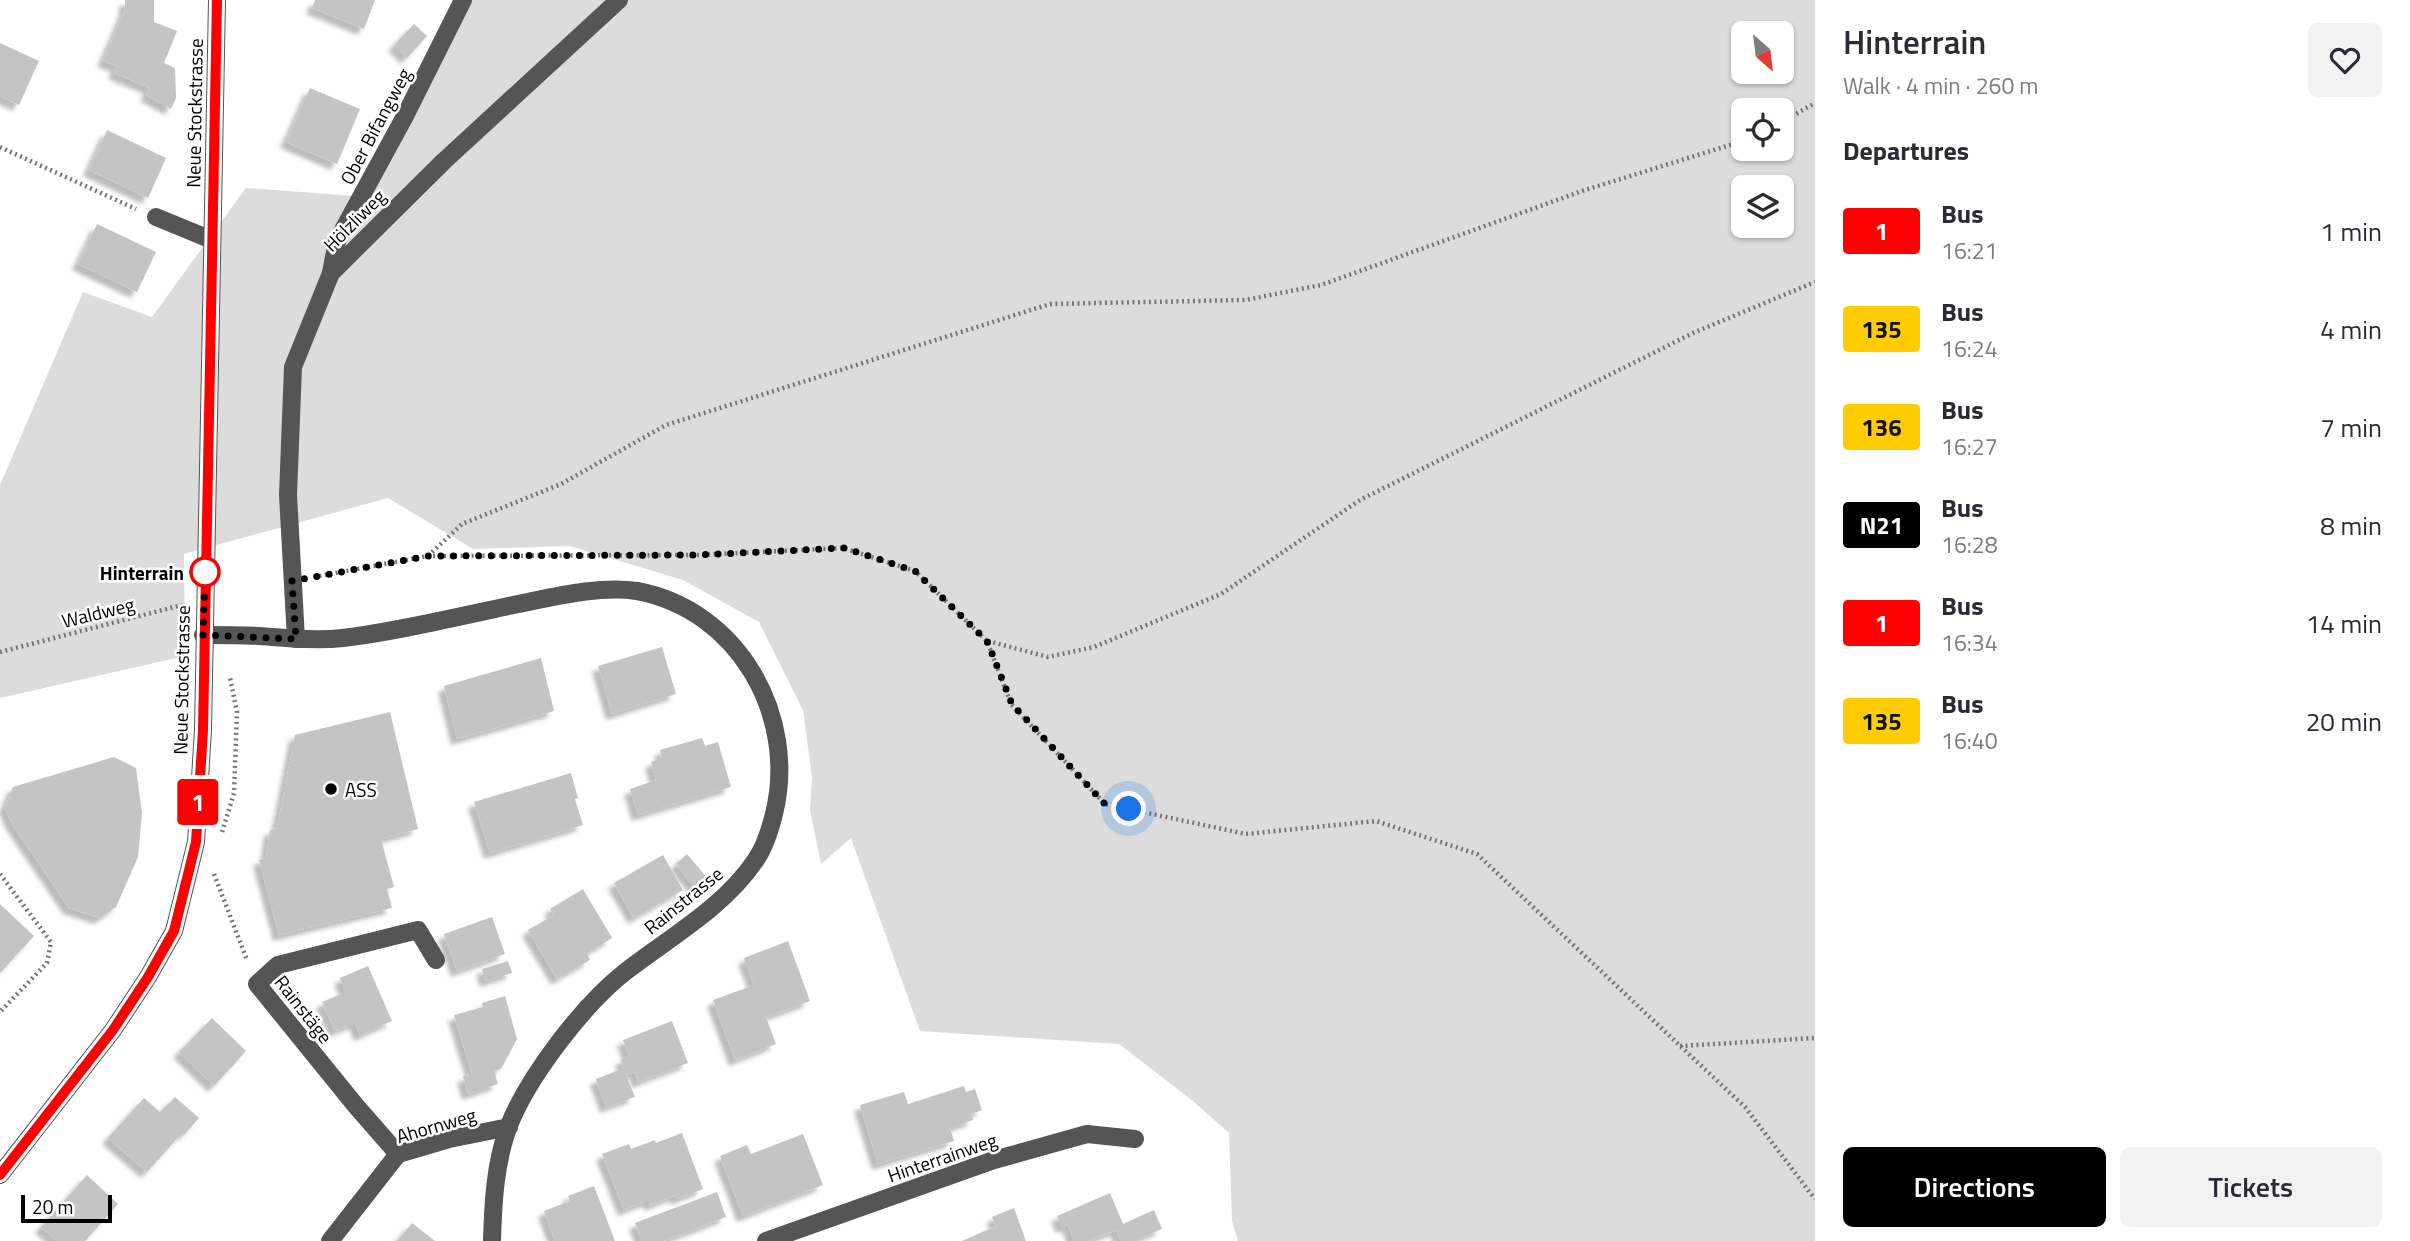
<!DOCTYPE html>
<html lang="en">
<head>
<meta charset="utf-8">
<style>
	body { margin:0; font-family:"Titillium Web",sans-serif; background:#f2f2f3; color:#2b2b33; height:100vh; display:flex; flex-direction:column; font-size:26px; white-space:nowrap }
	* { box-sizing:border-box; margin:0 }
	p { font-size:23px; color:#7c7c81 }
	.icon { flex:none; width:38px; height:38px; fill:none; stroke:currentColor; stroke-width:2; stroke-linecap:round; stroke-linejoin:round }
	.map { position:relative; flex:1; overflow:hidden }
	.details { display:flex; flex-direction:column; background:#fff; width:595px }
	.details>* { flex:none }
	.badge { padding:0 14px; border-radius:5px; font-size:24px; line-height:46px }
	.needle { width:46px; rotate:152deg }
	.buttons { position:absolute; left:1731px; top:21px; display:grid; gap:14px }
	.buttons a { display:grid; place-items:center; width:63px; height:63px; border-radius:10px; background:#fff; box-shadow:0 2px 5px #0004; font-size:35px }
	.scale { position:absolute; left:21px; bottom:18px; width:91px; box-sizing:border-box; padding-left:7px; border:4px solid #000; border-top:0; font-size:19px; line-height:24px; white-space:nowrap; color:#000; -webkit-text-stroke:5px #fff; paint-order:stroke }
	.you { position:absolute; width:35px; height:35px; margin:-18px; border:5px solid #fff; border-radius:50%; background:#1a73e8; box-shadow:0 0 0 10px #1a73e833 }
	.map>.badge { position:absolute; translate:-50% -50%; box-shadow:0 0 0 4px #fff }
	h2 { padding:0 28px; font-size:26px; line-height:63px }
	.round { display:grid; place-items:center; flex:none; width:74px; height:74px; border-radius:10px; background:#f2f2f3 }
	.summary { display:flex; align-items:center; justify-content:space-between; height:119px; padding:0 28px }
	h1 { font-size:33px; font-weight:600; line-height:52px }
	.action { display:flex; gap:14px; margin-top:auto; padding:14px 28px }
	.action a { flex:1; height:80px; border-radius:10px; background:#000; color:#fff; font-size:28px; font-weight:600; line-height:80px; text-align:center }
	.action a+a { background:#f2f2f3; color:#2b2b33 }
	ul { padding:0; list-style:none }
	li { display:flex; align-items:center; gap:21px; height:98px; padding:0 28px }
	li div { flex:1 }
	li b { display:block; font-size:26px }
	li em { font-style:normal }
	li .badge { min-width:77px; font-weight:700; text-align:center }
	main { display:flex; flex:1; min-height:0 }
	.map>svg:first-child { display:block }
	.green { fill:#dcdcdc; fill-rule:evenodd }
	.building { fill:#c4c4c4; filter:url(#shadow) }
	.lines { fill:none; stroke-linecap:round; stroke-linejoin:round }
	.path { stroke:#777; stroke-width:4.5; stroke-dasharray:2 3.5; stroke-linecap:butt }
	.minor { stroke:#555; stroke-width:18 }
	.line-casing { stroke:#fff; stroke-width:16 }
	.line { stroke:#f00; stroke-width:10 }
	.walk { stroke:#000; stroke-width:7; stroke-dasharray:0 12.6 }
	.stop-dot { fill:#fff; stroke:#f00; stroke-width:3.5 }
	.poi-dot { fill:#000; stroke:#fff; stroke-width:2.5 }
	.labels { text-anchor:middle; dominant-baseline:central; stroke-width:5; stroke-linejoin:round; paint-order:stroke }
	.street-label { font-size:19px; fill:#000; stroke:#fff }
	.stop-label { font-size:19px; font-weight:bold; fill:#000; stroke:#fff; text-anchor:end }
	.poi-label { font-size:19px; fill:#000; stroke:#fff; text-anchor:start }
</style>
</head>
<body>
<main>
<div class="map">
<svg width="1815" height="1241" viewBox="0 0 1815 1241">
	<defs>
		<filter id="shadow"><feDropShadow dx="-6" dy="6" stdDeviation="2" flood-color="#0004"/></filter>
	</defs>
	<rect width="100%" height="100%" fill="#fff"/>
	<path class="green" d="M469,0H1815V1241H1238L1232,1221L1229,1133L1193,1101L1119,1044L920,1031L851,838L821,864L810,810L812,777L803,710L759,622L683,580L570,546L473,549L388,498L184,554L185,656L0,698V485L83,292L152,317L246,188L355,196ZM1743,33H1782V72H1743ZM1743,110H1782V149H1743ZM1743,187H1782V226H1743Z"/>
	<g class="building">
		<path d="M125,0H154V22L177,31L164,63L175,68L176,98L171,109L146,95L150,88L114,73L117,66L103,61L125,10Z"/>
		<path d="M315,0H375L364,29L312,8Z"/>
		<path d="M414,24L427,36L407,58L394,45Z"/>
		<path d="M0,43L39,61L19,105L0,96Z"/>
		<path d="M310,88L360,109L337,164L286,142Z"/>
		<path d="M107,130L166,158L148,198L89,170Z"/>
		<path d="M97,224L156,252L137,292L78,264Z"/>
		<path d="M662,647L676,694L612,714L598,666Z"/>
		<path d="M541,658L554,711L457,739L444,686Z"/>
		<path d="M390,712L418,829L381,839L394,887L387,889L392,908L279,935L259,860L266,858L270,830L277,828L295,735Z"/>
		<path d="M702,738L705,746L718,742L731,787L638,815L630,789L656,780L651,762L662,758L660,750Z"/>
		<path d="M114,757L136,768L142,813L138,857L116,907L100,918L69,908L13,825L5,808L13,787Z"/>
		<path d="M571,773L578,798L575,799L583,825L490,853L474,802Z"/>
		<path d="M687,854L709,880L697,890L676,864Z"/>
		<path d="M663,855L683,890L634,918L614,883Z"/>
		<path d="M583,889L612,938L587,954L590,960L557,979L528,930L554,915L550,909Z"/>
		<path d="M0,904L34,936L0,973Z"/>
		<path d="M492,917L505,954L457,971L444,934Z"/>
		<path d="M788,941L810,1001L766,1017L776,1044L735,1060L713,1000L754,985L744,958Z"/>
		<path d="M508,961L512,973L486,981L482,969Z"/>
		<path d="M368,966L392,1021L360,1035L355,1023L335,1031L322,1002L346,992L340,978Z"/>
		<path d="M505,996L517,1039L501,1069L494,1071L498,1084L468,1094L463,1076L472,1074L454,1015L483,1007L482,1003Z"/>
		<path d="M212,1018L246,1051L214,1086L179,1052Z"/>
		<path d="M672,1021L688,1063L638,1082L635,1072L626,1075L635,1097L606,1107L596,1079L624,1068L621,1060L629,1056L623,1040Z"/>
		<path d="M964,1086L966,1092L975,1089L982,1110L971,1114L973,1120L950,1128L954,1141L878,1164L860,1105L904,1092L908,1104Z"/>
		<path d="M175,1097L199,1118L184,1135L182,1133L147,1172L108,1138L144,1098L160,1112Z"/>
		<path d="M682,1133L703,1189L677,1199L676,1195L650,1205L649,1200L624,1210L602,1154L629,1144L631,1149L655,1140L656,1143Z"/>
		<path d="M803,1134L823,1185L743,1216L720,1156L747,1145L751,1154Z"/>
		<path d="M87,1175L118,1204L85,1241H57L41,1227Z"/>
		<path d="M594,1186L615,1241H555L544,1211L570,1201L568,1196Z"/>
		<path d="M717,1192L726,1217L663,1241H642L635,1223Z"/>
		<path d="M1110,1193L1123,1224L1154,1210L1162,1229L1132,1241H1121L1116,1230L1088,1241H1074L1068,1225L1062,1227L1057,1216Z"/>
		<path d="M1014,1208L1026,1241H962L996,1226L992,1217Z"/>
		<path d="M412,1223L435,1241H397Z"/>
	</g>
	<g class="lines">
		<g class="path">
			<path d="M1782,122L1815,103"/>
			<path d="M0,147L136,209"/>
			<path d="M428,556L462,524L561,484L666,425L1050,304L1245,300L1321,285L1585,190L1743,141"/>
			<path d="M314,577L428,556L697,555L843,548L915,571L987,641L1011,704L1105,804L1246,834L1376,821L1477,854L1745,1107L1815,1199"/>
			<path d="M988,641L1048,657L1094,647L1221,594L1360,500L1693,333L1815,282"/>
			<path d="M0,652L182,605"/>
			<path d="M222,832L234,793L237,712L230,678"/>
			<path d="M0,874L51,942L47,963L0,1012"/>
			<path d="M214,874L247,960"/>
			<path d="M1680,1046L1815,1038"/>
		</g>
		<g class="minor">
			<path d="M156,217L212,240"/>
			<path d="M331,273L337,241L405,116L463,0"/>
			<path d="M203,635C222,635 241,635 260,636C288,638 316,641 343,638C401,631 460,616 518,604C553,597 601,585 637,591C739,610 798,717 774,814C770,830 765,847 755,861C723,908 670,937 625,972C583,1005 527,1078 508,1128C495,1164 493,1204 492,1241"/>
			<path d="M296,639L288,495L293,367L331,273L444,161L619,0"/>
			<path d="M398,1154L356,1106L257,984L278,965L418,930L436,960"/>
			<path d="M0,1175L113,1030L148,977L174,931L196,842L203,730L217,0"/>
			<path d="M330,1241L398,1154L449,1139L509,1127"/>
			<path d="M766,1241L994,1160L1087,1134L1135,1139"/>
		</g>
	</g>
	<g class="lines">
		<defs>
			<path id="line" d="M0,1175L113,1030L148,977L174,931L196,842L203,730L217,0"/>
		</defs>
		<use href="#line" class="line-casing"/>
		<use href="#line" class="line"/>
		<path class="walk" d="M205,572L203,635L296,639L292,581L428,556L697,555L844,548L915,571L987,641L1012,704L1105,804L1129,809"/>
	</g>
	<circle class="stop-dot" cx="205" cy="572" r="14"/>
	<circle class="poi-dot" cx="331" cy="789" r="7"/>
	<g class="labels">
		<g class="street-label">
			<text transform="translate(194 113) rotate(-89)">Neue Stockstrasse</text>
			<text transform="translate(375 126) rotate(-62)">Ober Bifangweg</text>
			<text transform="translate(354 220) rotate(-45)">Hölzliweg</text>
			<text transform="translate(98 612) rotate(-14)">Waldweg</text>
			<text transform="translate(181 680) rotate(-89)">Neue Stockstrasse</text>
			<text transform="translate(683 900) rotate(-39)">Rainstrasse</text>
			<text transform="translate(304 1009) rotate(52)">Rainstäge</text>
			<text transform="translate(436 1125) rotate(-16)">Ahornweg</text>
			<text transform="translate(942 1157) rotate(-19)">Hinterrainweg</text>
		</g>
		<g class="stop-label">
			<text x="184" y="572">Hinterrain</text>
		</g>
		<g class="poi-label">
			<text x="345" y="789">ASS</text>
		</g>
	</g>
</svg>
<div class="buttons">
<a><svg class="needle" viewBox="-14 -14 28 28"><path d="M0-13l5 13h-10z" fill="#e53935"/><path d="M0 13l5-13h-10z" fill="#7c7c81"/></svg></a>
<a><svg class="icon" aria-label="locate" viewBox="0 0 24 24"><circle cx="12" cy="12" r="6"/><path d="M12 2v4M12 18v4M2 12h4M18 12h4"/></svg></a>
<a><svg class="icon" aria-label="layers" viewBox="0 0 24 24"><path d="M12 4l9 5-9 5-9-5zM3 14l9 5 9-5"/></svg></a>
</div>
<div class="scale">20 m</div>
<div class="you" style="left:1129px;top:809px"></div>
<b class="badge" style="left:198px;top:802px;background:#f00;color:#fff">1</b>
</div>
<section class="details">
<div class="summary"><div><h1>Hinterrain</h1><p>Walk · 4 min · 260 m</p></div><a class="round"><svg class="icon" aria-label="heart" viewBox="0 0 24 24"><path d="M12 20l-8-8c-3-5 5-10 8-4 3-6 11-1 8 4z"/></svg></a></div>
<h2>Departures</h2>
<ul>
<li><span class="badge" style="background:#f00;color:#fff">1</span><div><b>Bus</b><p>16:21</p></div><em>1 min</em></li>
<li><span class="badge" style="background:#fc0;color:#111">135</span><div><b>Bus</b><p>16:24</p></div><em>4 min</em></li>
<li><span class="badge" style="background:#fc0;color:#111">136</span><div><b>Bus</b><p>16:27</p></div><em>7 min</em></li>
<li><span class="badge" style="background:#000;color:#fff">N21</span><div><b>Bus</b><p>16:28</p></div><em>8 min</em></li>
<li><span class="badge" style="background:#f00;color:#fff">1</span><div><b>Bus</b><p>16:34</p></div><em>14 min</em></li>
<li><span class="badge" style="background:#fc0;color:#111">135</span><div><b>Bus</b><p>16:40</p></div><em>20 min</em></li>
</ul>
<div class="action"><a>Directions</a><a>Tickets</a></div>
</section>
</main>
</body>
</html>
